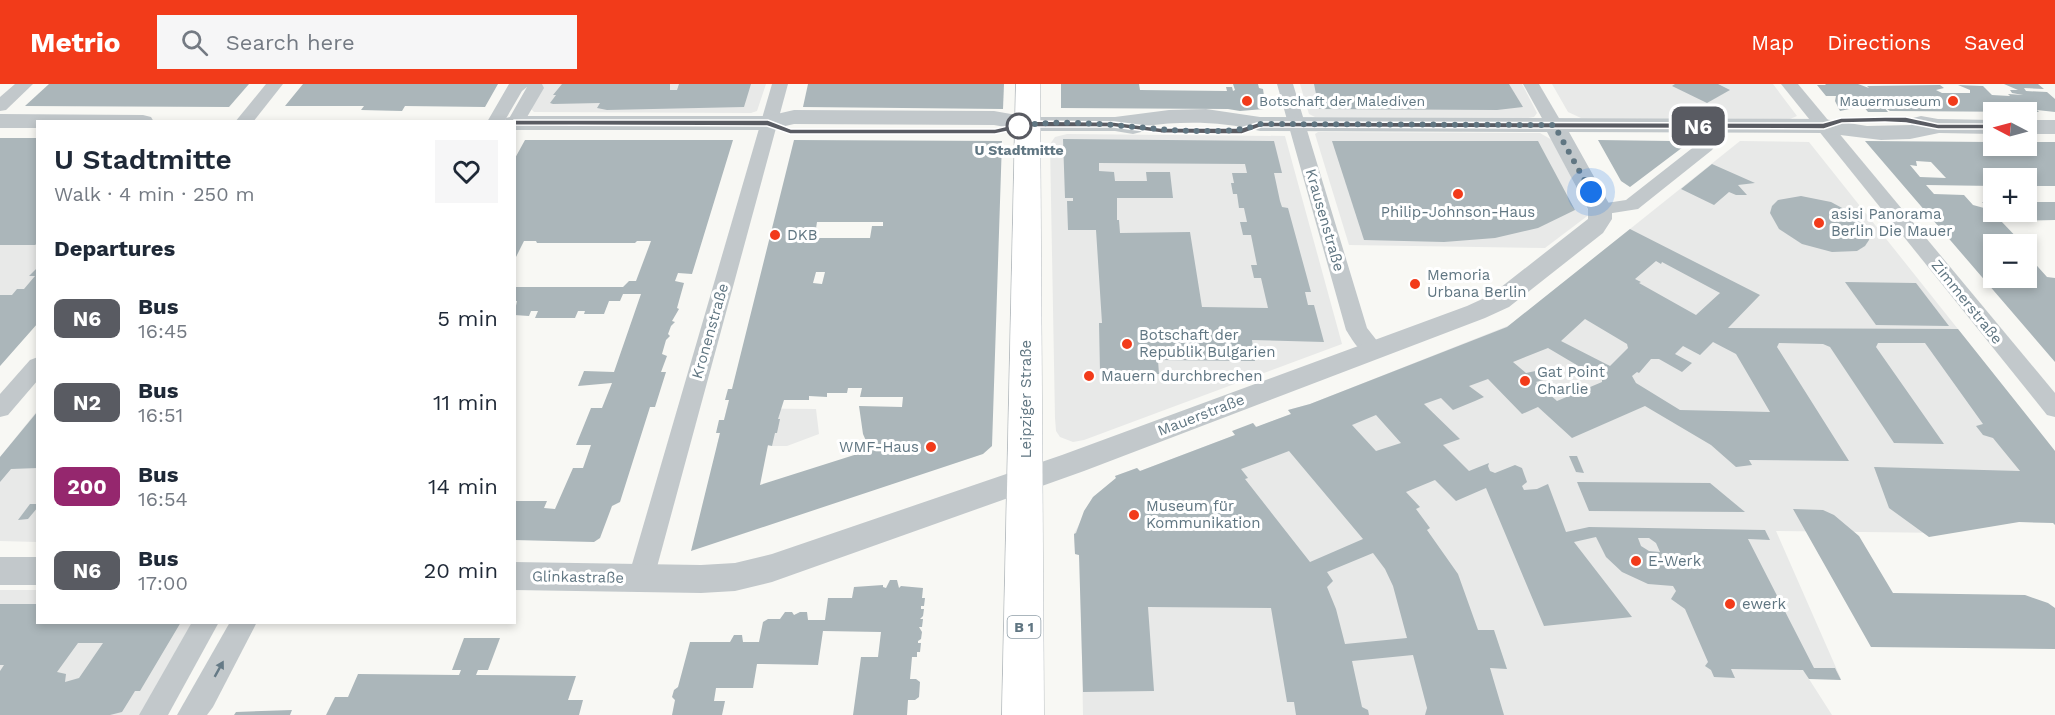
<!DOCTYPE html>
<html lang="en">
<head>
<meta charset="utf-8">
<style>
	body { margin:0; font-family:"Work Sans",sans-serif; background:#f6f6f7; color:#1f2937; height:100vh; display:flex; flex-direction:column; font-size:22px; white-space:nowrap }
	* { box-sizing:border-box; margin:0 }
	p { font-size:20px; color:#747a83 }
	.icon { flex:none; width:33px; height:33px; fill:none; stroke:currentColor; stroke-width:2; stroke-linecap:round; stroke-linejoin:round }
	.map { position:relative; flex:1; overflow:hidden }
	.side { position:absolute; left:36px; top:36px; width:480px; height:504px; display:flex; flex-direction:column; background:#fff; border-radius:0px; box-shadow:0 3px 9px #0003 }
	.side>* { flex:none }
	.badge { padding:0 12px; border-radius:9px; font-size:21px; line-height:39px }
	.needle { width:39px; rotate:276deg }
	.controls { position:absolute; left:1983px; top:18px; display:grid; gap:12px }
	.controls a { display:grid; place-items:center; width:54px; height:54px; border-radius:0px; background:#fff; box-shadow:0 3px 9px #0003; font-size:30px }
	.you { position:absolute; width:30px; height:30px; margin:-15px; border:4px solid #fff; border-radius:50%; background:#1a73e8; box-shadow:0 0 0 9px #1a73e833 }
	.map>.badge { position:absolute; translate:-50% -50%; box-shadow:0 0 0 3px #fff }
	h2 { padding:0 18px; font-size:22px; line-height:54px }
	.round { display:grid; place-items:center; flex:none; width:63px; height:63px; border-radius:0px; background:#f6f6f7 }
	.summary { display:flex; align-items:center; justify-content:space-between; height:102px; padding:0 18px }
	h1 { font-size:28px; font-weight:600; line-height:45px }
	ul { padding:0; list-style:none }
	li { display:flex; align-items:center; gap:18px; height:84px; padding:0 18px }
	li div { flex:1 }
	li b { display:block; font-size:22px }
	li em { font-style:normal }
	li .badge { min-width:66px; font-weight:700; text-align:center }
	header { display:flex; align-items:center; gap:36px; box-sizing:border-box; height:84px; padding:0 30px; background:#f23b1a; color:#fff }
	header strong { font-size:28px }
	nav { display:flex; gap:33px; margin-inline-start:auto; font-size:21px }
	.search { width:420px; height:54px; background:#f6f6f7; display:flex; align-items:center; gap:15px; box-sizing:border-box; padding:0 21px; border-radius:0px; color:#747a83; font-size:22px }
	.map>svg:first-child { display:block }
	.built { fill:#e8e9e8 }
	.building { fill:#abb6ba; fill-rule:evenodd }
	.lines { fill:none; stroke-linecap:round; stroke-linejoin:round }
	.primary-casing { stroke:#b5bbbf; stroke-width:1 }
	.minor { fill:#c2c8cb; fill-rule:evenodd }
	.tertiary { fill:#c2c8cb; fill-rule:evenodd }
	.primary { fill:#fff; fill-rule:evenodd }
	.oneway { fill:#657a86 }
	.line { fill:#595b62; stroke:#fff; stroke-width:1.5 }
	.walk { stroke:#607682; stroke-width:6; stroke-dasharray:0 10.8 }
	.poi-dot { fill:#f23b1a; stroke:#fff; stroke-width:2 }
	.stop-dot { fill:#fff; stroke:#595b62; stroke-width:3 }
	.labels { text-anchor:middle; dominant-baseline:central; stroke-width:6; stroke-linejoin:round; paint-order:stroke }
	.far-poi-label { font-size:14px; fill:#607682; stroke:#fff; text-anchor:start }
	.far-stop-label { font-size:14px; font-weight:bold; fill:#607682; stroke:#fff }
	.shield { fill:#fff; stroke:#909fa8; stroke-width:1.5 }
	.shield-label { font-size:14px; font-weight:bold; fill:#607682 }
	.poi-label { font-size:15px; fill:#607682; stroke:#fff; text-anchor:start }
	.street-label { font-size:15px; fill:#607682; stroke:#fff }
</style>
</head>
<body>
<header>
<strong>Metrio</strong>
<div class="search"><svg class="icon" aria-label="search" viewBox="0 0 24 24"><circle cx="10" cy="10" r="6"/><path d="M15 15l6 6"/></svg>Search here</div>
<nav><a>Map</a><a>Directions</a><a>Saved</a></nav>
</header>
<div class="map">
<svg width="2055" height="631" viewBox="0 0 2055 631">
	<rect width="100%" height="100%" fill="#f8f8f4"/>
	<g class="built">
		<path d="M542,0H766L757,27L751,29L534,28L529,23Z"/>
		<path d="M1300,0H1522L1537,29L1534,33L1528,34L1315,33L1309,30Z"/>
		<path d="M1552,0H1773L1797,32L1790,35L1581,34L1568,28Z"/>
		<path d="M1318,48L1540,49L1552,56L1590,130L1545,164L1349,161L1315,50Z"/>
		<path d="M1067,50L1285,52L1342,260L1084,356L1073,358L1060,353L1056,347L1055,334L1050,60L1055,53Z"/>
		<path d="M0,54H38L37,239L0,282Z"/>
		<path d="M1740,57L1809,58L2055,367V412L1949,449L1776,447L1841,595H1809L1832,631H1083L1080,477L1079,471L1075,470L1074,450L1093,413L1116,394L1115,392L1137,384L1140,387L1235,351L1253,339L1257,343L1291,330L1288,326L1310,320L1510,241Z"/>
		<path d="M727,324L816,325L819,350L787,362H717L720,349L719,336H724Z"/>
		<path d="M37,327V458L0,457V373Z"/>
		<path d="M0,506H37L38,538L200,539L141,631H0Z"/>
	</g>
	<g class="building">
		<path d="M49,0H249L229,23L25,22Z"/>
		<path d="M303,0H498L485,23L405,22L402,27L361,26L364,22H285Z"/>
		<path d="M562,0H670V6H677L679,0H751L744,23L607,26L597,24L600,19L553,20L550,19L556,11H553Z"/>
		<path d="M808,0H1004L1003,25L803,23Z"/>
		<path d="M1061,0H1139L1140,6L1227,7L1226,3H1232L1233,7L1235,6L1233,0H1258L1259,4L1263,5L1264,12L1261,13L1264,25L1240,27L1228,25L1061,24Z"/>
		<path d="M1314,0H1509L1523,23L1497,26L1319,25Z"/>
		<path d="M1675,0H1718L1730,6L1707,19L1672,2Z"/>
		<path d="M1825,0H1858L1869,4L1867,2L1940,1L1944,4L1936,6L1942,9H1970V6L1958,1L1983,2L1992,11L2010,12L2008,10L2023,11L2012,9L2010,6H2018L2004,0H2038L2044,5L2024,4L2026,7L2047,8L2055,15V28L2037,26L2039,28L1890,27L1884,23L1888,28H1868L1863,22L1840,27L1835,17L1836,12H1826L1817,1H1826Z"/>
		<path d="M0,54H38V159L35,161H0Z"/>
		<path d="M1063,55L1274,57L1282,89H1274L1280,117L1282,123L1288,124L1311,208H1305L1308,221H1314L1324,258L1252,256L1255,277L1158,276L1159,290L1100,288L1099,239H1102L1096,146H1068L1067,117H1073V114H1065ZM1099,79L1245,80L1247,89H1232L1234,99H1231L1233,110H1237L1239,124H1244L1247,138H1240L1243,151H1251L1257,181H1251L1254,194H1261L1268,224L1202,223L1190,148L1120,149L1119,136H1117V114H1173L1170,88H1146L1147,97H1115L1114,88L1099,87Z"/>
		<path d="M525,56H733L692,190L678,189L675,197L684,199L677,224L679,225L672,237L675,238L671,242L668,250L670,252L666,256L662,270L667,272L661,288H666L655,323H650L620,418L612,422L600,454L594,458L514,456V417H547L544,424L555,425L573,384H583L591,361H576L591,324H602L612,299L578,302L584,287L614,288L641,210H623L620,217H609L604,230H584L585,227H578L575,234H535L538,227H531L529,232L514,231L517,217H514V203H623L629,197H636L651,157H637L635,159H537L536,157H524L514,177V76Z"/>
		<path d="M794,56L1002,57L992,362L983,370L691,467L720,349H716L719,336H724L729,316H725L728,305H732ZM817,138H883V142H872L870,154H817L815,151ZM816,188H825L822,200L813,199ZM848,304H862L860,313H903L902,323L859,322L863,350L870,366L760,401L768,361L772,362L775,349H777L780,335H778L784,316H809V312L827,313V309H847Z"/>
		<path d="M1598,56L1671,57L1675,59L1687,60L1630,103L1621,97Z"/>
		<path d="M1332,57H1538L1575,126L1538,144L1495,154L1444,158L1364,156Z"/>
		<path d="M1865,57L1990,58L1994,59V62L2036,63L2031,58H2055V102H2026V94H1994V102L1926,101L1934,110L1964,111L1973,121L1984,124H1988L1982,118H1994V128H2026V118H2055V136L2001,137L2023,160H1994V194H2026V164L2035,173H2029L2047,193L2055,194V278ZM1916,77L1931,78L1946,94L1920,93L1910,81L1917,82Z"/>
		<path d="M1712,80L1755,99L1738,101L1747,111H1736L1729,108L1714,121L1681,105Z"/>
		<path d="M1801,112L1831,118L1857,132L1870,149L1869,156L1865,162L1857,167L1832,168L1802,160L1779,145L1770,129L1772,122L1778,116Z"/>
		<path d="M1630,145L1760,211L1728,244L1958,245L2055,367V441L2053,439L2019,438L1929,453L1889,424L1874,383L2020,387L1993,354L1983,351L1976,342L1983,340L1925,259H1878L1876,263L1944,360L1894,359L1830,263L1823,260L1779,259L1777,263L1849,377L1749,376L1752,381L1736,383L1711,361L1645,322L1572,354L1538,323L1522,330L1488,295L1469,302L1484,313L1475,317L1453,326L1441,314L1424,320L1460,355L1443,361L1469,387L1489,379L1488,382L1490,387L1495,389L1515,381L1522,384L1527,398L1522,402L1524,406L1537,405L1548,400L1566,448L1589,443L1765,446L1770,456L1748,455L1814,584H1835L1841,596L1809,595L1803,586L1731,585L1735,594L1714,593L1711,586L1705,582L1708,578L1685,525L1671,515L1676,507L1673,502L1648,500L1622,488L1606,473L1596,453L1574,458L1632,533L1544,542L1486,404L1456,417L1435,396L1406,408L1420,423L1416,425L1430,444L1427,446L1458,490L1478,546H1494L1507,585L1490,584L1504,631H1425L1427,624L1413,571L1352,577L1362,623L1368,626L1369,631H1296L1294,618H1287L1271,524L1148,523L1154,607L1083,608L1079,471L1075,470L1074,450L1076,449L1084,427L1093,413L1116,394L1115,392L1137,384L1140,387L1235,351L1232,347L1253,339L1256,343L1291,330L1288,326L1310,320L1507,243ZM1656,177L1661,180L1662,178L1720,209L1696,231L1639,199L1641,198L1635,195ZM1585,235L1627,260L1628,264L1610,282L1561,257ZM1713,258L1736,270L1770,328L1680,326L1636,299L1632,292L1637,288L1639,289L1651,275H1659L1682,288L1692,279L1675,270L1683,262L1700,271ZM1548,264L1602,296V298L1557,317L1536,298L1547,295L1540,286L1526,289L1513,278ZM1376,331L1401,359L1376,367L1352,341ZM1289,367L1363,455L1310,478L1245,395L1248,394L1241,385ZM1638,454H1649L1656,459L1660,468L1649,467L1641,462ZM1373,469L1385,485L1393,502L1407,554L1345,560L1336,525L1327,503L1333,497L1327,488Z"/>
		<path d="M38,183V239L0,282V211H12L17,205H24L35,192H29Z"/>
		<path d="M1845,198L1916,199L1949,242L1876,241Z"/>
		<path d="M38,327V384L11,385L0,398V373Z"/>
		<path d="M1569,372H1577L1584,389L1576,388Z"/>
		<path d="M1577,398L1710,399L1745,428L1589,427Z"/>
		<path d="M30,420H38V423L28,435L18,436Z"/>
		<path d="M1793,425L1823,426L1834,431L1859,452L1893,509L2025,511L2048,519L2055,524V565L1871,563Z"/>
		<path d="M890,496H897L899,504L901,502L923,504L922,514H925L924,522H921V525H924L923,532L920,535H923L922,543H919L922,548L921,555L918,557V559H921L920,568H917V573H912L910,595H916L920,598L919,613L915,616H908L907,631H853L861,573H878L881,548L823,547L818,581L757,580L753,604H716L714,617H725L722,631H672L675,616L672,613L674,606L678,603L690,558H730L734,551H742L743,558H759L763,538L768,535H780L785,528H792L794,531L800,528H807L808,536H825L828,514H852L854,503L883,501V503L886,504Z"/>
		<path d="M0,520H38V538H181L140,607H135L122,628L110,631H0V587L4,581H0ZM78,559H103L79,594L65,598L66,590L57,588Z"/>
		<path d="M464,554H500L488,586H478L476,591L576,592L568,616H583L579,631H326L335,613H348L358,590L459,591L461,586H452Z"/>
		<path d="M292,626L290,631H234L236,628Z"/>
	</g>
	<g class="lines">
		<defs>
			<path id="primary" d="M1016,0H1040L1044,631H1002Z"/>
		</defs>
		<use href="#primary" class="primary-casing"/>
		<g class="minor">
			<path d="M15,0H33L6,26L0,27V13Z"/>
			<path d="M266,0H283L253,38H235Z"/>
			<path d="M509,0H542L544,4L520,45L514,46V38H507L527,3L522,7L504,38H487Z"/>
			<path d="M772,0H788L654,494L650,502L641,505L632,502L628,494Z"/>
			<path d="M1277,0H1293L1367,244L1385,267L1382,272C1364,277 1355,260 1346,246Z"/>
			<path d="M1523,0H1539L1563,41L1560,45H1548Z"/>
			<path d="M1781,0H1798L2055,309V333L2047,331Z"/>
			<path d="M1706,57L1712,58L1715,62L1712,66L1638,125L1600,131L1593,129L1591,125L1593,121L1626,116L1700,58Z"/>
			<path d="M38,273V296L8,331L0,333V310L30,276Z"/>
			<path d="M192,538H219L168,631H139Z"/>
			<path d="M230,538H257L213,623L207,631H177Z"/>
		</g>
		<g class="tertiary">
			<path d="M1206,25L1260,33L1824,35L1867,42L1912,41L1910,39L1913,34L1921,32L1938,35L1994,36V50L1939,49L1910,55L1881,56L1824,49L1569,48L1612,125V135L1603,149L1509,223L1485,234L1084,387L772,498L735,507L701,509L514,506V478L701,481L735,479L772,470L1062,371L1467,222L1491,211L1588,135V125L1547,48L1260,47C1221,37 1183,37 1144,42L1141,48L1133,50L1115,47H1028L994,41L794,40L768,46H514V38H504L506,34L514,32H768L794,26L994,27L1028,33H1115L1169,26Z"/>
			<path d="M0,30L143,31L151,33L154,38H38V44H0Z"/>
			<rect x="2026" y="36" width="29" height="14"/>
			<rect x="0" y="473" width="38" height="28"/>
		</g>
		<use href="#primary" class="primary"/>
	</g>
	<defs><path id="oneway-solid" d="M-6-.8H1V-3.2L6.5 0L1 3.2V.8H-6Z" transform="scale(1.5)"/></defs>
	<use class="oneway" href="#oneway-solid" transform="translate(219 585) rotate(-61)"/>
	<path class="line" d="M1885,33H1906L1938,40H1994L1998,43L1994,45H1938L1906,39L1885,38L1842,39L1824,45L1275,43H1261L1242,50H1222L1161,49L1114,43H1028L995,50H790L767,42L514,41L510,39L514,36H768L791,45H995L1028,37L1114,38L1161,44H1241L1260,38L1823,39L1841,34Z"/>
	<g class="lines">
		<path class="walk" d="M1019,42L1011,44C1067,31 1138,46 1196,47C1219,47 1239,48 1260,40L1554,41L1591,108"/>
	</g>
	<g class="poi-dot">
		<circle cx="1247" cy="17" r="6"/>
		<circle cx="1953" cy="17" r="6"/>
		<circle cx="1458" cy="110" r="6"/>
		<circle cx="1819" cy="139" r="6"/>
		<circle cx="775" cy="151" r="6"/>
		<circle cx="1415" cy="200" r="6"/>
		<circle cx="1127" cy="260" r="6"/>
		<circle cx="1089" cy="292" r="6"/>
		<circle cx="1525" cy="297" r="6"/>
		<circle cx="931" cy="363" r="6"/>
		<circle cx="1134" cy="431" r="6"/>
		<circle cx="1636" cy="477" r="6"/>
		<circle cx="1730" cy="520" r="6"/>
	</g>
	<circle class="stop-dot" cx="1019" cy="42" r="12"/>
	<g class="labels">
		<g class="far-poi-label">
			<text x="1259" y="17">Botschaft der Malediven</text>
			<text x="1941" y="17" text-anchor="end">Mauermuseum</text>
		</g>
		<g class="far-stop-label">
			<text x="1019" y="66">U Stadtmitte</text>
		</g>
		<rect class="shield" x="1007.5" y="532" width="33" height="22" rx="4.5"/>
		<g class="shield-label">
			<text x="1024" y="543">B 1</text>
		</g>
		<g class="poi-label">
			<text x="1458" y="128" text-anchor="middle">Philip-Johnson-Haus</text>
			<text x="1831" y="130">asisi Panorama<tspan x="1831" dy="17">Berlin Die Mauer</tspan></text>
			<text x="787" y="151">DKB</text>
			<text x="1427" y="191">Memoria<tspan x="1427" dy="17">Urbana Berlin</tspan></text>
			<text x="1139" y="251">Botschaft der<tspan x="1139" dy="17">Republik Bulgarien</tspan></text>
			<text x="1537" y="288">Gat Point<tspan x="1537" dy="17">Charlie</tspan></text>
			<text x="1101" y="292">Mauern durchbrechen</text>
			<text x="919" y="363" text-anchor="end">WMF-Haus</text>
			<text x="1146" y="422">Museum für<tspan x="1146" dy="17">Kommunikation</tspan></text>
			<text x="1648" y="477">E-Werk</text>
			<text x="1742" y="520">ewerk</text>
		</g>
		<g class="street-label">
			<text transform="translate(1325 136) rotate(74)">Krausenstraße</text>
			<text transform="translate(1967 218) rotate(51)">Zimmerstraße</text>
			<text transform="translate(710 247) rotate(-74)">Kronenstraße</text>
			<text transform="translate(1026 315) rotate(-90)">Leipziger Straße</text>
			<text transform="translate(1201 331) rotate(-21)">Mauerstraße</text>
			<text transform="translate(578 493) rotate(1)">Glinkastraße</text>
		</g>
	</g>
</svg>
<div class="controls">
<a><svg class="needle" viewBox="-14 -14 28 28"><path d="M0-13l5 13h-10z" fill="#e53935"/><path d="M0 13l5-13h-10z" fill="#747a83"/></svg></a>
<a>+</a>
<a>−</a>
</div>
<div class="you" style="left:1591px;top:108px"></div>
<b class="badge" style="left:1698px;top:42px;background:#595b62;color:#fff">N6</b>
<section class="side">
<div class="summary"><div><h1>U Stadtmitte</h1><p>Walk · 4 min · 250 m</p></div><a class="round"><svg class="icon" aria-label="heart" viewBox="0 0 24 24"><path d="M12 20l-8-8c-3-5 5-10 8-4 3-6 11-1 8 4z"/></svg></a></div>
<h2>Departures</h2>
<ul>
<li><span class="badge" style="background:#595b62;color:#fff">N6</span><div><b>Bus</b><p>16:45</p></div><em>5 min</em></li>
<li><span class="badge" style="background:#595b62;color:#fff">N2</span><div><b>Bus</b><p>16:51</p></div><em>11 min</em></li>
<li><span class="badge" style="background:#95276e;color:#fff">200</span><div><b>Bus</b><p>16:54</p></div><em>14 min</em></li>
<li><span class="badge" style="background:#595b62;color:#fff">N6</span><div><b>Bus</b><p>17:00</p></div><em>20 min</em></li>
</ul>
</section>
</div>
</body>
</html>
